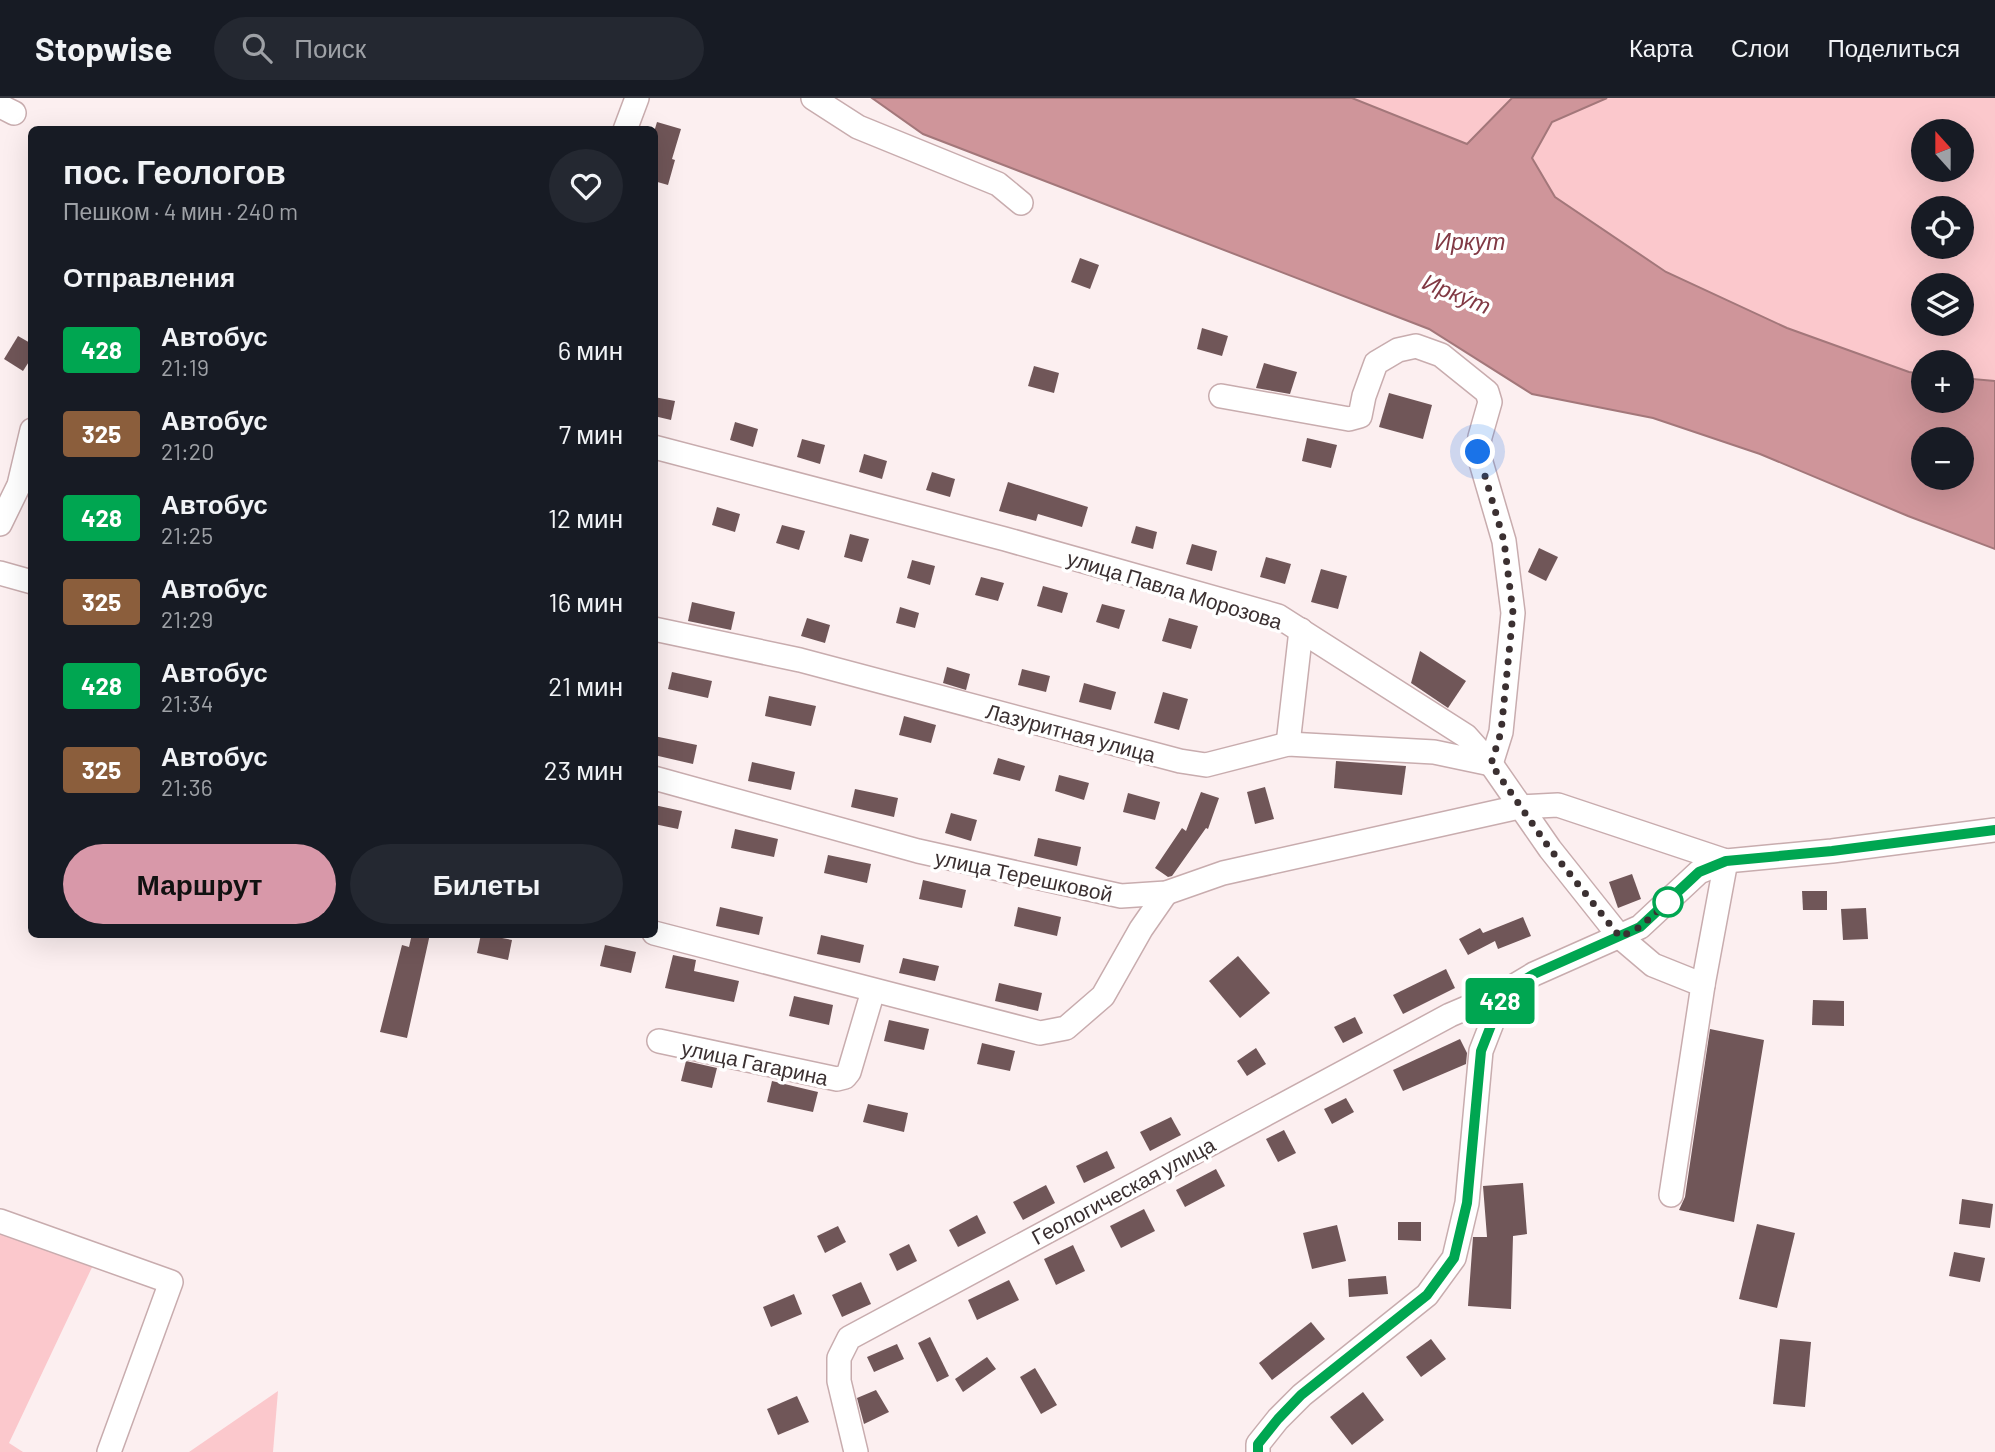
<!DOCTYPE html>
<html lang="ru">
<head>
<meta charset="utf-8">
<style>
	body { margin:0; font-family:Barlow,sans-serif; background:#242831; color:#f1f3f6; height:100vh; display:flex; flex-direction:column; font-size:26px; white-space:nowrap }
	* { box-sizing:border-box; margin:0 }
	p { font-size:23px; color:#9ea1a6 }
	.icon { flex:none; width:38px; height:38px; fill:none; stroke:currentColor; stroke-width:2; stroke-linecap:round; stroke-linejoin:round }
	.map { position:relative; flex:1; overflow:hidden }
	.side { position:absolute; left:28px; top:28px; width:630px; height:812px; display:flex; flex-direction:column; background:#171b24; border-radius:10px; box-shadow:0 7px 28px #0002 }
	.side>* { flex:none }
	.badge { padding:0 14px; border-radius:5px; font-size:24px; line-height:46px }
	.needle { width:46px; rotate:339deg }
	.buttons { position:absolute; left:1911px; top:21px; display:grid; gap:14px }
	.buttons a { display:grid; place-items:center; width:63px; height:63px; border-radius:50%; background:#171b24; box-shadow:0 7px 28px #0002; font-size:35px }
	.you { position:absolute; width:35px; height:35px; margin:-18px; border:5px solid #fff; border-radius:50%; background:#1a73e8; box-shadow:0 0 0 10px #1a73e833 }
	.map>.badge { position:absolute; translate:-50% -50%; box-shadow:0 0 0 4px #fff }
	h2 { padding:0 35px; font-size:26px; line-height:63px }
	.round { display:grid; place-items:center; flex:none; width:74px; height:74px; border-radius:37px; background:#242831 }
	.summary { display:flex; align-items:center; justify-content:space-between; height:119px; padding:0 35px }
	h1 { font-size:33px; font-weight:700; line-height:52px }
	.button { display:flex; gap:14px; margin-top:auto; padding:14px 35px }
	.button a { flex:1; height:80px; border-radius:42px; background:#d898a9; color:#111; font-size:28px; font-weight:700; line-height:80px; text-align:center }
	.button a+a { background:#242831; color:#f1f3f6 }
	ul { padding:0; list-style:none }
	li { display:flex; align-items:center; gap:21px; height:84px; padding:0 35px }
	li div { flex:1 }
	li b { display:block; font-size:26px }
	li em { font-style:normal }
	li .badge { min-width:77px; font-weight:700; text-align:center }
	header { display:flex; align-items:center; gap:42px; box-sizing:border-box; height:98px; padding:0 35px; background:#171b24; border-bottom:2px solid #363941 }
	header strong { font-size:33px }
	nav { display:flex; gap:38px; margin-inline-start:auto; font-size:24px }
	.search { width:490px; height:63px; background:#242831; display:flex; align-items:center; gap:18px; box-sizing:border-box; padding:0 24px; border-radius:38px; color:#9ea1a6; font-size:26px }
	.map>svg:first-child { display:block }
	.green { fill:#fbc8cc; fill-rule:evenodd }
	.water { fill:#cf959a; stroke:#a3777a; stroke-width:2; fill-rule:evenodd }
	.building { fill:#705658 }
	.lines { fill:none; stroke-linecap:round; stroke-linejoin:round }
	.minor-casing { stroke:#c8acae; stroke-width:26 }
	.minor { stroke:#fff; stroke-width:23 }
	.line-casing { stroke:#fff; stroke-width:16 }
	.line { stroke:#00a651; stroke-width:10 }
	.walk { stroke:#3b3031; stroke-width:7; stroke-dasharray:0 12.6 }
	.stop-dot { fill:#fff; stroke:#00a651; stroke-width:3.5 }
	.labels { text-anchor:middle; dominant-baseline:central; stroke-width:7; stroke-linejoin:round; paint-order:stroke }
	.street-label { font-size:21px; fill:#3b3031; stroke:#fff }
	.water-label { font-size:23px; font-style:italic; fill:#813944; stroke:#fff }
</style>
</head>
<body>
<header>
<strong>Stopwise</strong>
<div class="search"><svg class="icon" aria-label="search" viewBox="0 0 24 24"><circle cx="10" cy="10" r="6"/><path d="M15 15l6 6"/></svg>Поиск</div>
<nav><a>Карта</a><a>Слои</a><a>Поделиться</a></nav>
</header>
<div class="map">
<svg width="1995" height="1354" viewBox="0 0 1995 1354">
	<rect width="100%" height="100%" fill="#fceff0"/>
	<g class="green">
		<path d="M1352,0H1512L1467,46Z"/>
		<path d="M1607,0H1995V283L1962,280V264H1923V276L1909,274L1787,230L1666,174L1555,99L1532,60L1552,24ZM1923,33H1962V72H1923ZM1923,110H1962V149H1923ZM1923,187H1962V226H1923Z"/>
		<path d="M3,1131L95,1163L9,1345L23,1354H0V1137Z"/>
		<path d="M278,1293L273,1354H189Z"/>
	</g>
	<path class="water" d="M872,0H1352L1467,46L1512,0H1607L1552,24L1532,60L1555,99L1666,174L1787,230L1909,274L1923,276V303H1962V280L1995,283V451L1908,418L1760,356L1653,320L1532,296L1429,231L923,36ZM1923,341H1962V380H1923Z"/>
	<g class="building">
		<path d="M657,24L681,31L672,61L675,62L668,87L654,83V34Z"/>
		<path d="M1080,160L1099,167L1090,191L1071,184Z"/>
		<path d="M1202,230L1228,238L1222,258L1197,251Z"/>
		<path d="M18,238L32,246V259L23,273L4,261Z"/>
		<path d="M1264,265L1297,274L1290,296L1256,290Z"/>
		<path d="M1034,268L1059,275L1054,295L1028,288Z"/>
		<path d="M1389,295L1432,307L1423,341L1379,329Z"/>
		<path d="M654,299L675,303L671,322L654,318Z"/>
		<path d="M735,324L758,331L753,349L730,342Z"/>
		<path d="M1307,340L1337,347L1331,370L1302,363Z"/>
		<path d="M802,341L825,347L820,366L797,359Z"/>
		<path d="M864,356L887,363L882,381L859,374Z"/>
		<path d="M932,374L955,381L950,399L926,392Z"/>
		<path d="M1008,384L1088,409L1082,429L1038,416L1036,423L999,413Z"/>
		<path d="M717,409L740,416L735,434L712,427Z"/>
		<path d="M782,427L805,433L799,452L776,445Z"/>
		<path d="M1136,428L1157,434L1153,451L1131,445Z"/>
		<path d="M850,436L869,441L862,464L844,459Z"/>
		<path d="M1192,446L1217,453L1212,473L1186,466Z"/>
		<path d="M1539,450L1558,459L1546,483L1528,474Z"/>
		<path d="M1266,459L1291,466L1285,486L1260,479Z"/>
		<path d="M912,462L935,468L930,487L907,480Z"/>
		<path d="M1321,471L1347,478L1338,511L1311,504Z"/>
		<path d="M981,479L1004,485L998,503L975,497Z"/>
		<path d="M1043,488L1068,495L1062,515L1037,508Z"/>
		<path d="M692,504L735,514L731,532L688,523Z"/>
		<path d="M1102,506L1125,512L1119,531L1096,524Z"/>
		<path d="M900,509L919,515L915,530L896,525Z"/>
		<path d="M807,520L830,527L825,545L801,538Z"/>
		<path d="M1169,520L1198,528L1191,551L1162,543Z"/>
		<path d="M1420,553L1466,583L1448,610L1411,585Z"/>
		<path d="M947,569L970,576L966,592L943,585Z"/>
		<path d="M1022,571L1050,578L1046,594L1018,587Z"/>
		<path d="M672,574L712,583L708,600L668,591Z"/>
		<path d="M1084,585L1116,594L1111,612L1079,604Z"/>
		<path d="M1163,594L1188,601L1179,632L1154,625Z"/>
		<path d="M769,598L816,608L811,628L765,618Z"/>
		<path d="M904,618L936,627L931,645L899,637Z"/>
		<path d="M654,638L697,647L693,666L654,657Z"/>
		<path d="M998,660L1025,668L1020,683L993,676Z"/>
		<path d="M1336,663L1406,668L1402,697L1334,690Z"/>
		<path d="M752,664L795,674L791,692L748,683Z"/>
		<path d="M1059,677L1089,685L1084,702L1055,693Z"/>
		<path d="M1265,689L1274,721L1255,726L1247,694Z"/>
		<path d="M855,691L898,700L894,719L851,709Z"/>
		<path d="M1201,694L1219,700L1208,731L1206,730L1172,778L1168,779L1155,770L1182,730L1186,733Z"/>
		<path d="M1128,695L1160,704L1155,722L1123,714Z"/>
		<path d="M654,707L682,713L678,731L654,726Z"/>
		<path d="M951,715L977,722L971,743L945,735Z"/>
		<path d="M735,731L778,741L774,759L731,750Z"/>
		<path d="M1038,740L1081,749L1077,768L1034,758Z"/>
		<path d="M828,757L871,766L867,785L824,775Z"/>
		<path d="M1632,776L1641,801L1618,810L1609,784Z"/>
		<path d="M923,782L966,792L962,810L919,801Z"/>
		<path d="M1802,793H1827V812H1803Z"/>
		<path d="M720,809L763,819L759,837L716,828Z"/>
		<path d="M1018,809L1061,819L1057,838L1014,828Z"/>
		<path d="M1866,810L1868,841L1843,842L1841,811Z"/>
		<path d="M1523,819L1531,838L1498,851L1495,843L1468,857L1459,841L1480,830L1483,835Z"/>
		<path d="M412,836H430L407,940L380,934L402,847L409,849Z"/>
		<path d="M481,836L512,842L508,862L477,855Z"/>
		<path d="M821,837L864,847L860,865L817,856Z"/>
		<path d="M605,847L636,854L631,875L600,868Z"/>
		<path d="M673,857L696,862L694,873L739,883L734,904L665,890Z"/>
		<path d="M1238,858L1270,895L1240,920L1209,883Z"/>
		<path d="M903,860L939,868L935,883L899,875Z"/>
		<path d="M1446,871L1455,890L1403,916L1393,897Z"/>
		<path d="M999,885L1042,895L1038,913L995,903Z"/>
		<path d="M794,898L833,907L829,927L789,918Z"/>
		<path d="M1813,902L1844,903V928L1812,927Z"/>
		<path d="M1355,919L1363,935L1343,945L1334,929Z"/>
		<path d="M889,922L929,931L924,952L884,943Z"/>
		<path d="M1710,931L1764,942L1734,1124L1679,1112L1685,1099Z"/>
		<path d="M1460,941L1467,955L1466,966L1403,993L1393,972Z"/>
		<path d="M982,945L1015,953L1010,973L977,966Z"/>
		<path d="M1256,950L1266,966L1247,978L1237,963Z"/>
		<path d="M686,963L717,970L712,990L681,983Z"/>
		<path d="M772,983L818,994L813,1014L767,1004Z"/>
		<path d="M1346,1000L1354,1014L1332,1026L1324,1011Z"/>
		<path d="M868,1006L908,1015L904,1034L863,1024Z"/>
		<path d="M1171,1019L1181,1037L1150,1053L1140,1034Z"/>
		<path d="M1284,1032L1296,1055L1278,1064L1266,1041Z"/>
		<path d="M1107,1053L1115,1070L1084,1085L1076,1068Z"/>
		<path d="M1216,1071L1225,1088L1185,1109L1176,1092Z"/>
		<path d="M1523,1085L1527,1136L1513,1138L1511,1211L1468,1208L1473,1139H1487L1483,1088Z"/>
		<path d="M1046,1087L1055,1105L1023,1122L1013,1104Z"/>
		<path d="M1962,1101L1993,1106L1990,1130L1959,1126Z"/>
		<path d="M1144,1111L1155,1133L1121,1150L1110,1128Z"/>
		<path d="M977,1117L986,1135L958,1149L949,1132Z"/>
		<path d="M1398,1124H1421V1143L1398,1142Z"/>
		<path d="M1757,1126L1795,1135L1777,1210L1739,1201Z"/>
		<path d="M1337,1127L1346,1163L1312,1171L1303,1135Z"/>
		<path d="M838,1128L846,1144L825,1155L817,1138Z"/>
		<path d="M909,1146L917,1163L897,1173L889,1156Z"/>
		<path d="M1073,1147L1085,1173L1056,1187L1044,1161Z"/>
		<path d="M1954,1154L1985,1160L1980,1184L1949,1178Z"/>
		<path d="M1386,1178L1388,1196L1349,1199L1348,1181Z"/>
		<path d="M1009,1182L1019,1202L977,1222L968,1202Z"/>
		<path d="M861,1184L871,1206L842,1219L832,1197Z"/>
		<path d="M794,1196L802,1216L771,1229L763,1209Z"/>
		<path d="M1311,1224L1325,1241L1272,1282L1259,1265Z"/>
		<path d="M930,1239L949,1278L937,1284L918,1245Z"/>
		<path d="M1431,1241L1446,1261L1421,1279L1406,1259Z"/>
		<path d="M1780,1241L1811,1244L1805,1309L1773,1306Z"/>
		<path d="M897,1246L904,1261L874,1274L867,1259Z"/>
		<path d="M987,1259L996,1271L963,1294L955,1281Z"/>
		<path d="M1035,1270L1057,1307L1041,1316L1020,1279Z"/>
		<path d="M876,1292L889,1314L864,1326L857,1300Z"/>
		<path d="M1363,1294L1384,1322L1352,1347L1330,1319Z"/>
		<path d="M797,1298L809,1324L778,1337L767,1311Z"/>
	</g>
	<g class="lines">
		<defs>
			<g id="minor">
				<path d="M813,0L858,29L998,86L1021,105"/>
				<path d="M0,8L14,15"/>
				<path d="M625,32L637,0"/>
				<path d="M654,349L1005,441L1278,518L1466,638L1491,666L1550,751L1620,839L1653,867L1703,887"/>
				<path d="M0,426L19,387L32,332"/>
				<path d="M0,475L32,484"/>
				<path d="M654,531L800,562L1180,663L1206,667L1288,646L1434,654L1491,666L1501,634L1513,515L1504,443L1478,354L1480,339L1490,304L1487,294L1441,257L1416,248L1398,252L1376,265L1364,298L1360,318L1349,321L1221,298"/>
				<path d="M1288,646L1301,532"/>
				<path d="M654,680L918,753L1121,798L1166,795L1223,775L1519,709L1558,707L1726,763L1832,753L1995,732"/>
				<path d="M654,835L1040,935L1066,930L1103,898L1141,831L1166,795"/>
				<path d="M659,943L837,981L845,979L849,974L873,893"/>
				<path d="M1671,1097L1703,887L1726,763"/>
				<path d="M0,1123L171,1184L109,1354"/>
				<path d="M856,1354L839,1283V1260L849,1240L1450,917L1504,894L1534,876L1640,829L1699,774L1726,763"/>
				<path d="M1258,1354V1346L1278,1321L1302,1297L1427,1197L1454,1160L1467,1105L1481,953L1504,894"/>
			</g>
		</defs>
		<use href="#minor" class="minor-casing"/>
		<use href="#minor" class="minor"/>
	</g>
	<g class="lines">
		<defs>
			<path id="line" d="M1258,1354V1346L1278,1321L1301,1297L1427,1197L1454,1160L1467,1105L1481,953L1504,894L1534,876L1640,829L1699,774L1726,763L1832,753L1995,732"/>
		</defs>
		<use href="#line" class="line-casing"/>
		<use href="#line" class="line"/>
		<path class="walk" d="M1478,354L1504,443L1513,515L1501,634L1491,666L1550,751L1620,839L1640,829L1670,802L1668,804"/>
	</g>
	<circle class="stop-dot" cx="1668" cy="804" r="14"/>
	<g class="labels">
		<g class="street-label">
			<text transform="translate(1175 491) rotate(17)">улица Павла Морозова</text>
			<text transform="translate(1071 634) rotate(15)">Лазуритная улица</text>
			<text transform="translate(1024 777) rotate(12)">улица Терешковой</text>
			<text transform="translate(755 964) rotate(12)">улица Гагарина</text>
			<text transform="translate(1123 1092) rotate(-28)">Геологическая улица</text>
		</g>
		<g class="water-label">
			<text x="1470" y="143">Иркут</text>
			<text transform="translate(1457 195) rotate(22)">Ирку́т</text>
		</g>
	</g>
</svg>
<div class="buttons">
<a><svg class="needle" viewBox="-14 -14 28 28"><path d="M0-13l5 13h-10z" fill="#e53935"/><path d="M0 13l5-13h-10z" fill="#9ea1a6"/></svg></a>
<a><svg class="icon" aria-label="locate" viewBox="0 0 24 24"><circle cx="12" cy="12" r="6"/><path d="M12 2v4M12 18v4M2 12h4M18 12h4"/></svg></a>
<a><svg class="icon" aria-label="layers" viewBox="0 0 24 24"><path d="M12 4l9 5-9 5-9-5zM3 14l9 5 9-5"/></svg></a>
<a>+</a>
<a>−</a>
</div>
<div class="you" style="left:1478px;top:354px"></div>
<b class="badge" style="left:1500px;top:903px;background:#00a651;color:#fff">428</b>
<section class="side">
<div class="summary"><div><h1>пос. Геологов</h1><p>Пешком · 4 мин · 240 m</p></div><a class="round"><svg class="icon" aria-label="heart" viewBox="0 0 24 24"><path d="M12 20l-8-8c-3-5 5-10 8-4 3-6 11-1 8 4z"/></svg></a></div>
<h2>Отправления</h2>
<ul>
<li><span class="badge" style="background:#00a651;color:#fff">428</span><div><b>Автобус</b><p>21:19</p></div><em>6 мин</em></li>
<li><span class="badge" style="background:#8b5e3c;color:#fff">325</span><div><b>Автобус</b><p>21:20</p></div><em>7 мин</em></li>
<li><span class="badge" style="background:#00a651;color:#fff">428</span><div><b>Автобус</b><p>21:25</p></div><em>12 мин</em></li>
<li><span class="badge" style="background:#8b5e3c;color:#fff">325</span><div><b>Автобус</b><p>21:29</p></div><em>16 мин</em></li>
<li><span class="badge" style="background:#00a651;color:#fff">428</span><div><b>Автобус</b><p>21:34</p></div><em>21 мин</em></li>
<li><span class="badge" style="background:#8b5e3c;color:#fff">325</span><div><b>Автобус</b><p>21:36</p></div><em>23 мин</em></li>
</ul>
<div class="button"><a>Маршрут</a><a>Билеты</a></div>
</section>
</div>
</body>
</html>
